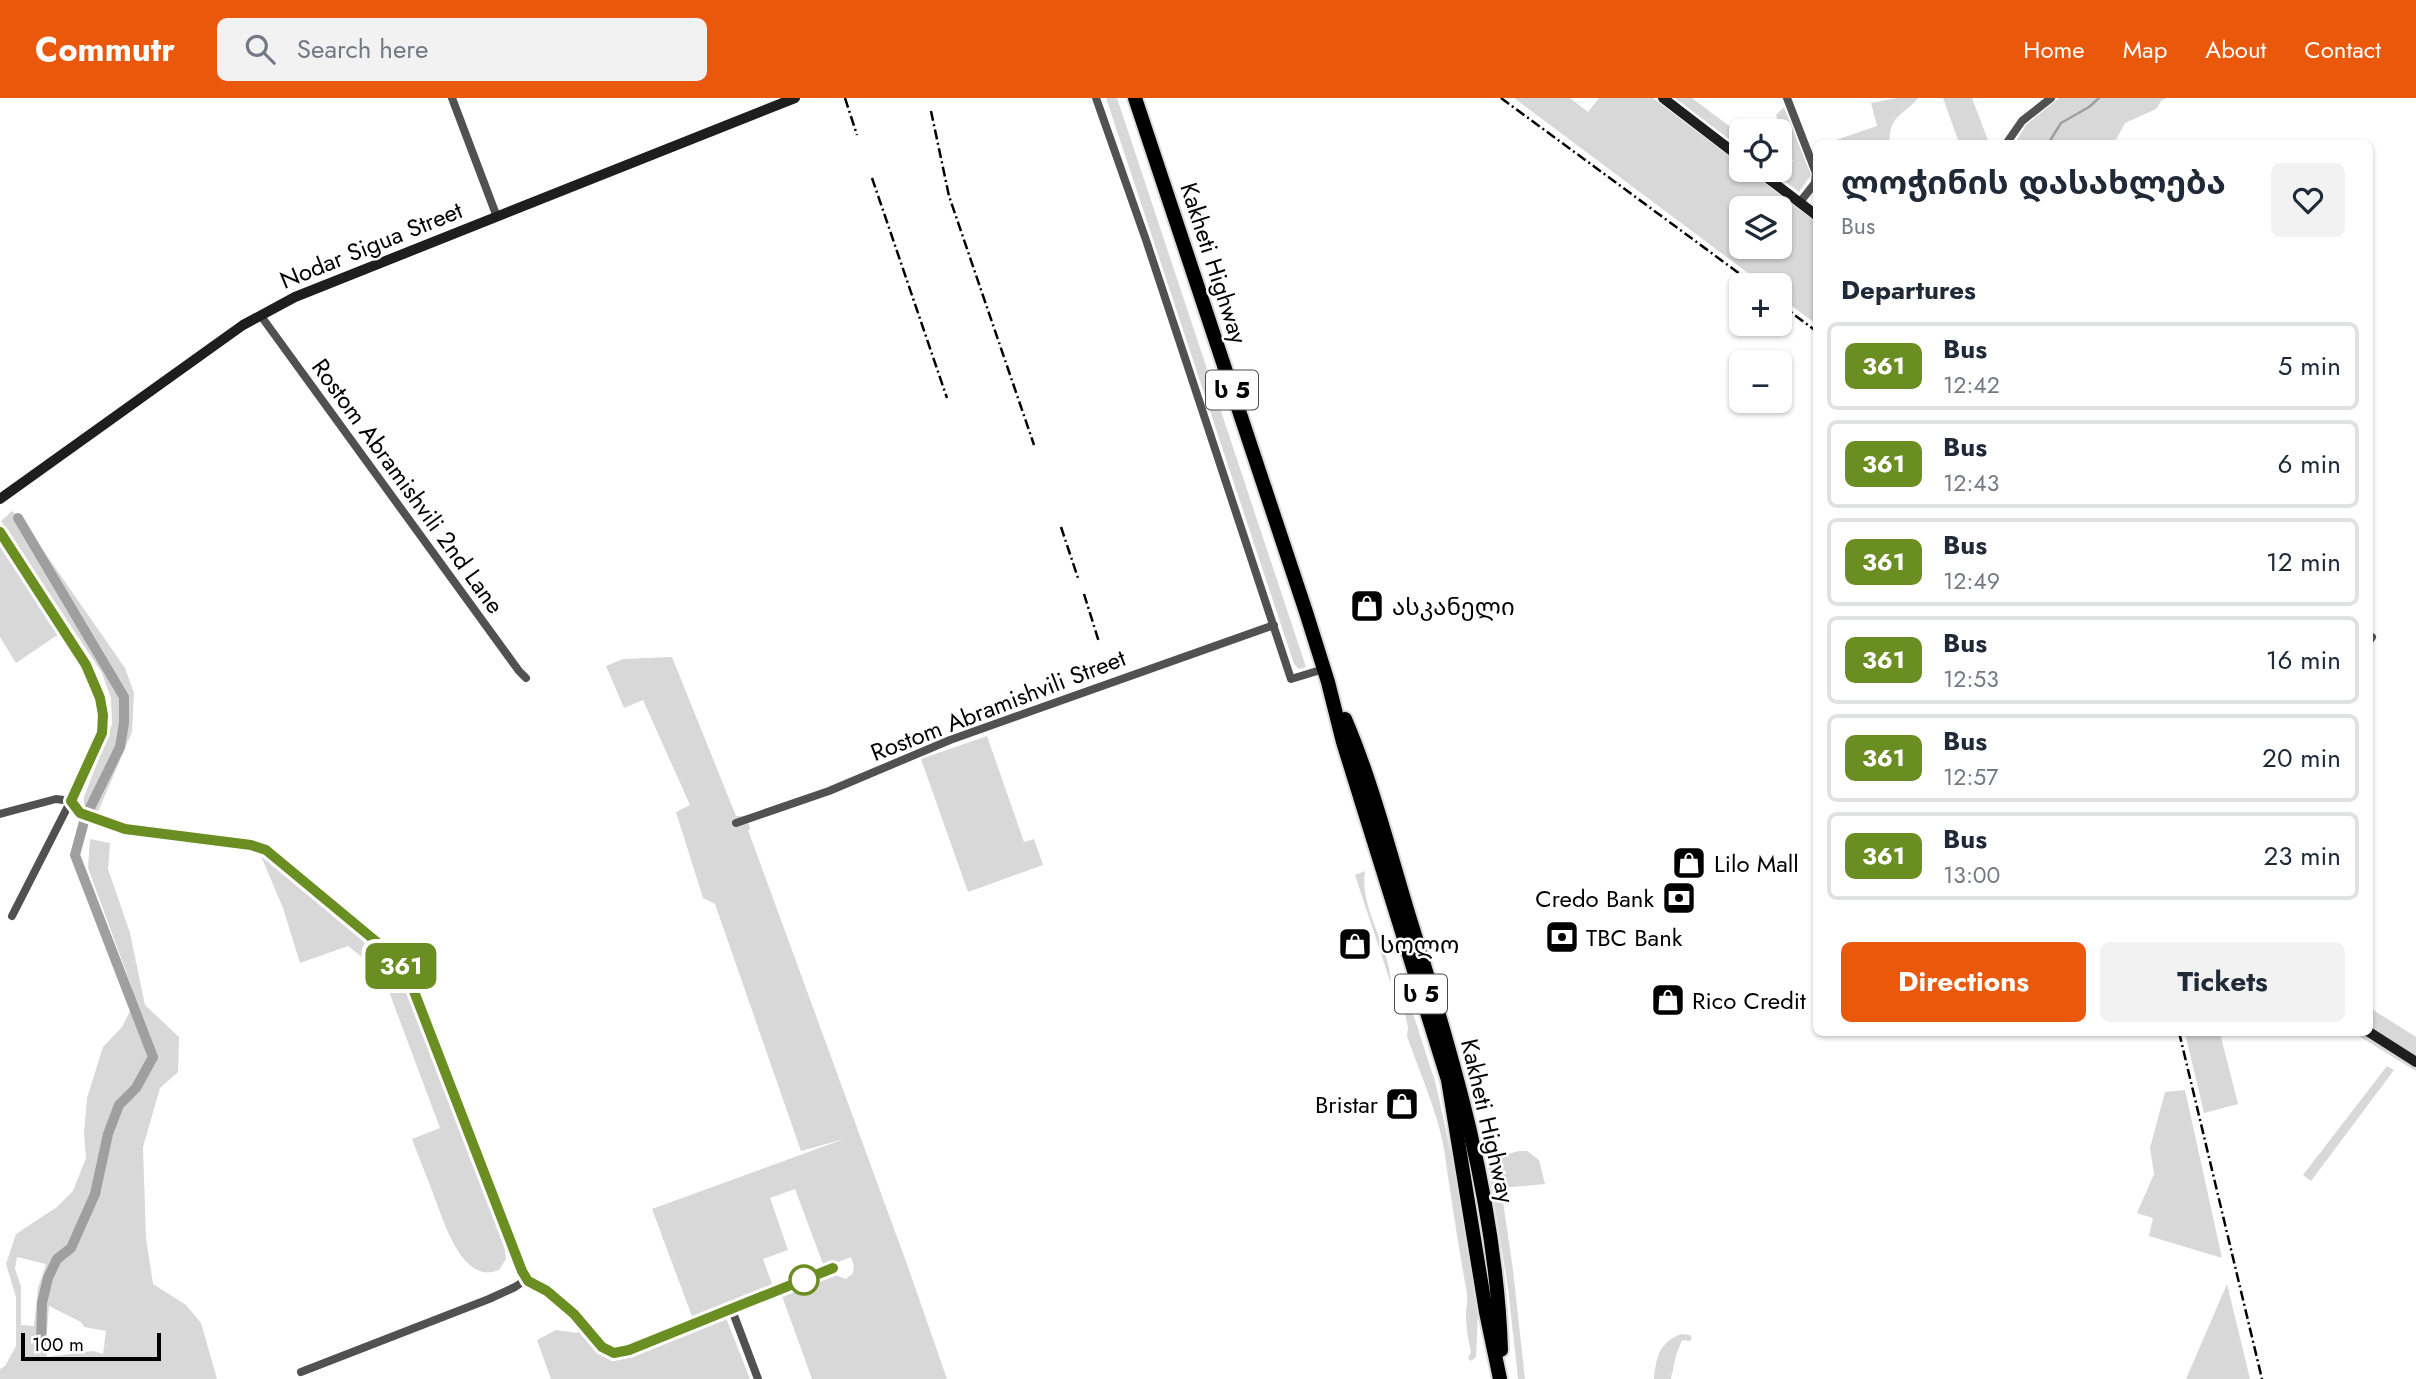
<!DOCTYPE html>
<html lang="en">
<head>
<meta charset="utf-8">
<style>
	body { margin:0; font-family:Jost,"Noto Sans Georgian",sans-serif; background:#f2f2f3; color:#1f2937; height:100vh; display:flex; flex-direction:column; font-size:26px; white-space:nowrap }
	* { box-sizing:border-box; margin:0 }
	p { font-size:23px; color:#747a83 }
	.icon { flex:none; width:38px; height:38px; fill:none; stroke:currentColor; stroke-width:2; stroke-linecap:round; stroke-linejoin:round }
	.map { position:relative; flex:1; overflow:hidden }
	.panel { position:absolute; left:1813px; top:42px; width:560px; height:896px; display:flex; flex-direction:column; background:#fff; border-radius:10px; box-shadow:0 2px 5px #0004 }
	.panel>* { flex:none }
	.badge { padding:0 14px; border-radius:10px; font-size:24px; line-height:46px }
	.controls { position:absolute; left:1729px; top:21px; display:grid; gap:14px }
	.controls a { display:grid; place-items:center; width:63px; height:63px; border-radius:10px; background:#fff; box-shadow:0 2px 5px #0004; font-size:35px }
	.scale { position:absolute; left:21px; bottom:18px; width:140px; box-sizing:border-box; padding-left:7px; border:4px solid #000; border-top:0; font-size:19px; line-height:24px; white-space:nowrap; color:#000; -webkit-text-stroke:5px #fff; paint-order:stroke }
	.map>.badge { position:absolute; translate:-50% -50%; box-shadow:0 0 0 4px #fff }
	h2 { padding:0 28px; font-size:26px; line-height:63px }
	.round { display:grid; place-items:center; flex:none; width:74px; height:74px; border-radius:10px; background:#f2f2f3 }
	.headline { display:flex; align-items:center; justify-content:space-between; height:119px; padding:0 28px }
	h1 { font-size:33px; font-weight:700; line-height:52px }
	.button { display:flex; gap:14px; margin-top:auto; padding:14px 28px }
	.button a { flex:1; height:80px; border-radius:10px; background:#ea580c; color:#fff; font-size:28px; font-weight:700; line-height:80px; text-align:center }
	.button a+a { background:#f2f2f3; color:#1f2937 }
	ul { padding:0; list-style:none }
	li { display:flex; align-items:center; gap:21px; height:88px; margin:0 14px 10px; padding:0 14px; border:4px solid #e0e1e3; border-radius:10px }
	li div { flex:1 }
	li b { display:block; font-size:26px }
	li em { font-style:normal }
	li .badge { min-width:77px; font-weight:700; text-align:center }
	header { display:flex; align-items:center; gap:42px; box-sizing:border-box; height:98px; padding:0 35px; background:#ea580c; color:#fff }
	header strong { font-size:33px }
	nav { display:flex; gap:38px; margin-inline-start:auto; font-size:24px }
	.search { width:490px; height:63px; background:#f2f2f3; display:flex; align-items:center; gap:18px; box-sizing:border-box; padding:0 24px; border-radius:10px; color:#747a83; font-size:26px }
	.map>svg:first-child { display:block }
	.green { fill:#d8d8d8; fill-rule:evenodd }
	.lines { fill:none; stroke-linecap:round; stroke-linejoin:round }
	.stream { stroke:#9f9f9f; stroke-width:2.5 }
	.canal { stroke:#9f9f9f; stroke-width:10 }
	.highway-casing { stroke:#dbdbdb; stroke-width:18 }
	.street { stroke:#515151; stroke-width:8 }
	.secondary { stroke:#1e1e1e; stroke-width:10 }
	.highway { stroke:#000; stroke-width:14 }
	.rail { stroke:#000; stroke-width:2.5; stroke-dasharray:10 3.5 2 3.5; stroke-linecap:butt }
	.line-casing { stroke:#fff; stroke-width:16 }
	.line { stroke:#6b8e23; stroke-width:10 }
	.stop-dot { fill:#fff; stroke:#6b8e23; stroke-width:3.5 }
	.labels { text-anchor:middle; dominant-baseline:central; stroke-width:5; stroke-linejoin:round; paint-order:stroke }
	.shield { fill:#fff; stroke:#4c4c4c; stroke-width:2 }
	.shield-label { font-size:23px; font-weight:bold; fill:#000 }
	.street-label { font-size:24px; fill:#000; stroke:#fff }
	.poi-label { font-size:24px; fill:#000; stroke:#fff; text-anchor:start }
</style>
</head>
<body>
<header>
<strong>Commutr</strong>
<div class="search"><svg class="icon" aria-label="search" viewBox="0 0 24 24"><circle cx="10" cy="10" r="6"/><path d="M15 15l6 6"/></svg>Search here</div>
<nav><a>Home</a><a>Map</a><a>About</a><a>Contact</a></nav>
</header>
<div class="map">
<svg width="2416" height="1281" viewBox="0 0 2416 1281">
	<rect width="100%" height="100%" fill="#fff"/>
	<g class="green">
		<path d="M1106,0H1117L1306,569L1299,571L1294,566Z"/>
		<path d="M1514,0H1570L1588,14L1599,0H1653L1741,67V72H1747L1816,124V226L1780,199V187H1764ZM1741,110H1780V149H1741Z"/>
		<path d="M1675,0H1692L1741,37V50Z"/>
		<path d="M1897,0H1918C1904,17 1888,18 1890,45H1827L1877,28L1871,5Z"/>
		<path d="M1943,0H1972L1989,45H1959Z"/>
		<path d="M2059,0H2167L2162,2L2156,11L2125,25L2117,40L2111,45H2015L2026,27Z"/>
		<path d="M1784,9L1811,77L1799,94L1770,72H1780V66L1787,68L1793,63L1776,17Z"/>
		<path d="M12,413L22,422L125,570L134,595L132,634L97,716L84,707V699L112,626L111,600L102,575L1,423Z"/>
		<path d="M0,443L59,536L16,565L0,539Z"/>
		<path d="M672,559L736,718H747L750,731L748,732L908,1169L947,1281H812L782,1198L835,1177L846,1181L853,1175L854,1168L851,1159L693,1221L652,1111L844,1041L801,1053L715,806L703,800L676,714L690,707L643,602L624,610L606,568L623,561ZM795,1091L823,1166L772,1186L763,1161L788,1152L770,1100Z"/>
		<path d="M987,638L1024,744L1034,741L1043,767L968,794L921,661Z"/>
		<path d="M90,741L110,745L108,771L130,835L145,907L179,939L178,974L160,990L143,1049L146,1140L153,1186L186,1207L201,1225L217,1281H0V1271L5,1268L16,1248V1199L6,1166L16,1136L57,1109L73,1093L86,1060L84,1035L87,1000L103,949L122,929L130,913L132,890L88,770ZM17,1159L46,1166L38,1190L34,1228L21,1227V1188L15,1171ZM49,1208L81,1224L84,1229L106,1233L103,1256L93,1253L47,1259L46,1245Z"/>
		<path d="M261,758L269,761L383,859L399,877L407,892L504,1147L506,1161L499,1172C462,1188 443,1121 434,1098C427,1079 419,1060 412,1041L440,1030L382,875L348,848L300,865L283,810Z"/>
		<path d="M1365,773C1359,811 1390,847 1391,886L1355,777Z"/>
		<path d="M1401,878L1436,987L1453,1064L1478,1213L1476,1259L1471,1263L1468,1260L1471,1254C1468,1242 1466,1228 1466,1216C1466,1209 1468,1202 1467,1195C1458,1147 1451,1099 1444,1051C1438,1015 1419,973 1407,938L1408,930L1398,879Z"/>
		<path d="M2370,910L2416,939V973L2354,935L2370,934Z"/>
		<path d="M2185,935H2220L2238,1006L2204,1015Z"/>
		<path d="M2387,968L2394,972L2311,1083L2303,1077Z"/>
		<path d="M2185,992L2222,1160L2149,1138L2153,1120L2137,1115L2154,1076L2150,1050L2165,994Z"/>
		<path d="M1519,1053H1527L1539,1062L1545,1086L1501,1090L1513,1172L1525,1281H1518L1508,1190L1488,1067L1494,1060Z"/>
		<path d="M2227,1186L2250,1281H2186Z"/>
		<path d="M726,1220L750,1281H551L537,1242L556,1232L577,1235L581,1231L599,1253L614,1263L710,1223Z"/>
		<path d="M1681,1236L1690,1237L1692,1240L1690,1243L1682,1242L1676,1257L1671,1281H1654C1656,1259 1659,1245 1681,1236Z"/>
	</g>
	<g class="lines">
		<path class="stream" d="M2048,46L2061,25L2089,9L2099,0"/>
		<path class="canal" d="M18,420L124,599V625L120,649L85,720L75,757L153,959L136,990L119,1007L108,1036L95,1096L71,1150L57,1161L48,1180L42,1205L41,1247"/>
		<defs>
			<g id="highway">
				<path d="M1135,0L1306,514L1328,584L1343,644L1448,982L1486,1214L1500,1281"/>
				<path d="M1345,621C1372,684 1389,752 1409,818C1453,959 1496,1102 1501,1252"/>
			</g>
		</defs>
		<use href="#highway" class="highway-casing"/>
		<g class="street">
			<path d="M452,0L497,119"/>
			<path d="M1096,0L1146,142L1291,581L1324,571"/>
			<path d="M1787,0L1816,75L1815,85L1800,104"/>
			<path d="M2006,46L2022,23L2051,0"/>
			<path d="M261,218L519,573L526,580"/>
			<path d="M0,434L86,567L100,600L103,617L102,635L90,665L12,818"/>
			<path d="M2370,542L2372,539"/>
			<path d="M71,703C90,737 212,742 251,747L266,752L396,860L409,883L521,1173L528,1183L547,1193L574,1216L602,1249L614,1255L629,1252L833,1170"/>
			<path d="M0,716L56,701L71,703"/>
			<path d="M736,725L829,693L950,642L1274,527"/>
			<path d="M732,1212L758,1281"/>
			<path d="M301,1274L489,1201L515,1189L527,1181"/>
		</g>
		<g class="secondary">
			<path d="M1663,0L1741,60"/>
			<path d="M1757,72L1816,117"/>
			<path d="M0,401L243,227L295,199L795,0"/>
			<path d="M2369,934L2416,964"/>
		</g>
		<use href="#highway" class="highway"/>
		<g class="rail">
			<path d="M845,0L857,37"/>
			<path d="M1501,0L1755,187"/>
			<path d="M931,13L949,98L1034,347"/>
			<path d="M872,80L947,300"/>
			<path d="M1780,206L1816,233"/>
			<path d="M1061,429L1078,480"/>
			<path d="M1084,496L1099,544"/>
			<path d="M2179,934L2262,1281"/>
		</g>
	</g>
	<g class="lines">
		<defs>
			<path id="line" d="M0,434L86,567L100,600L103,617L102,635L71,703L80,715L125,731L251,747L266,752L396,860L410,883L522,1173L528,1183L547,1193L574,1216L602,1249L614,1255L629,1252L833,1170"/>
		</defs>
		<use href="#line" class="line-casing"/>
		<use href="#line" class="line"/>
	</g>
	<defs>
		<symbol id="shop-square" viewBox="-11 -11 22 22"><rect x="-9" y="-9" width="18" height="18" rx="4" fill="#000" stroke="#fff"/><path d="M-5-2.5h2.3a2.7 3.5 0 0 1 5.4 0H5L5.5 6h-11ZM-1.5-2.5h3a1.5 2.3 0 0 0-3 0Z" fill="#fff"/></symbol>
		<symbol id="bank-square" viewBox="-11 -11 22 22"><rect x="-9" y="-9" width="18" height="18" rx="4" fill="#000" stroke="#fff"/><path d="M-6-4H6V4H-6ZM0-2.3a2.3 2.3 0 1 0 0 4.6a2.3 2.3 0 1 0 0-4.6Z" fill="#fff"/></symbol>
	</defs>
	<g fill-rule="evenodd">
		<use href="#shop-square" x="1348" y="489" width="38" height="38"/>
		<use href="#shop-square" x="1670" y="746" width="38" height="38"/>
		<use href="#bank-square" x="1660" y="781" width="38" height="38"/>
		<use href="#bank-square" x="1543" y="820" width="38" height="38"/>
		<use href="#shop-square" x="1336" y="827" width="38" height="38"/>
		<use href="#shop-square" x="1649" y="883" width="38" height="38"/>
		<use href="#shop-square" x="1383" y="987" width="38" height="38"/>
	</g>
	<circle class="stop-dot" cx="804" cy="1182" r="14"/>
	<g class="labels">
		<g class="shield">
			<rect x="1206" y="272.5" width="52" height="39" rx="5"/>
			<rect x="1395" y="876.5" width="52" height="39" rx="5"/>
		</g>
		<g class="shield-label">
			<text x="1232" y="292">ს 5</text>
			<text x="1421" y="896">ს 5</text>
		</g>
		<g class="street-label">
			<text transform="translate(371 147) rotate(-22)">Nodar Sigua Street</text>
			<text transform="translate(1214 165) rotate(72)">Kakheti Highway</text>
			<text transform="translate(408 388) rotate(54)">Rostom Abramishvili 2nd Lane</text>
			<text transform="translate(998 607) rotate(-21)">Rostom Abramishvili Street</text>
			<text transform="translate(1488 1023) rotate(77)">Kakheti Highway</text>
		</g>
		<g class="poi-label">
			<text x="1392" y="508">ასკანელი</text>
			<text x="1714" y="765">Lilo Mall</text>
			<text x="1654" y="800" text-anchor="end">Credo Bank</text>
			<text x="1586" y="839">TBC Bank</text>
			<text x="1380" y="846">სოლო</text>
			<text x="1692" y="902">Rico Credit</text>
			<text x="1378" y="1006" text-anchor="end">Bristar</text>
		</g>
	</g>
</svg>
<div class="controls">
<a><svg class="icon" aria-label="locate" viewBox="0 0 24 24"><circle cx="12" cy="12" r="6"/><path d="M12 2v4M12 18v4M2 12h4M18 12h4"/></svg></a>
<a><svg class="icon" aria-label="layers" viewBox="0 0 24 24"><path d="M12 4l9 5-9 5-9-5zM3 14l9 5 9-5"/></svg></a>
<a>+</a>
<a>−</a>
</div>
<div class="scale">100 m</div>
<b class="badge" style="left:401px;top:868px;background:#6b8e23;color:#fff">361</b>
<section class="panel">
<div class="headline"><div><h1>ლოჭინის დასახლება</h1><p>Bus</p></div><a class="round"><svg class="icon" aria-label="heart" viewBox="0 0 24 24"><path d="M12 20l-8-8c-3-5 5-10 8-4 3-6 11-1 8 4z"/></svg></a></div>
<h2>Departures</h2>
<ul>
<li><span class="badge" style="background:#6b8e23;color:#fff">361</span><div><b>Bus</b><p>12:42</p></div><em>5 min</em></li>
<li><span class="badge" style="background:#6b8e23;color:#fff">361</span><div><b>Bus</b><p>12:43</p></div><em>6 min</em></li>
<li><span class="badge" style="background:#6b8e23;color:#fff">361</span><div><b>Bus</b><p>12:49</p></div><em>12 min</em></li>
<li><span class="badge" style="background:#6b8e23;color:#fff">361</span><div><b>Bus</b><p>12:53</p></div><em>16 min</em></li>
<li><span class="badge" style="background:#6b8e23;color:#fff">361</span><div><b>Bus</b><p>12:57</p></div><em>20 min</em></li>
<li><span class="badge" style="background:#6b8e23;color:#fff">361</span><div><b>Bus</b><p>13:00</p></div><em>23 min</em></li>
</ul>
<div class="button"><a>Directions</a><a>Tickets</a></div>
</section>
</div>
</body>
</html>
